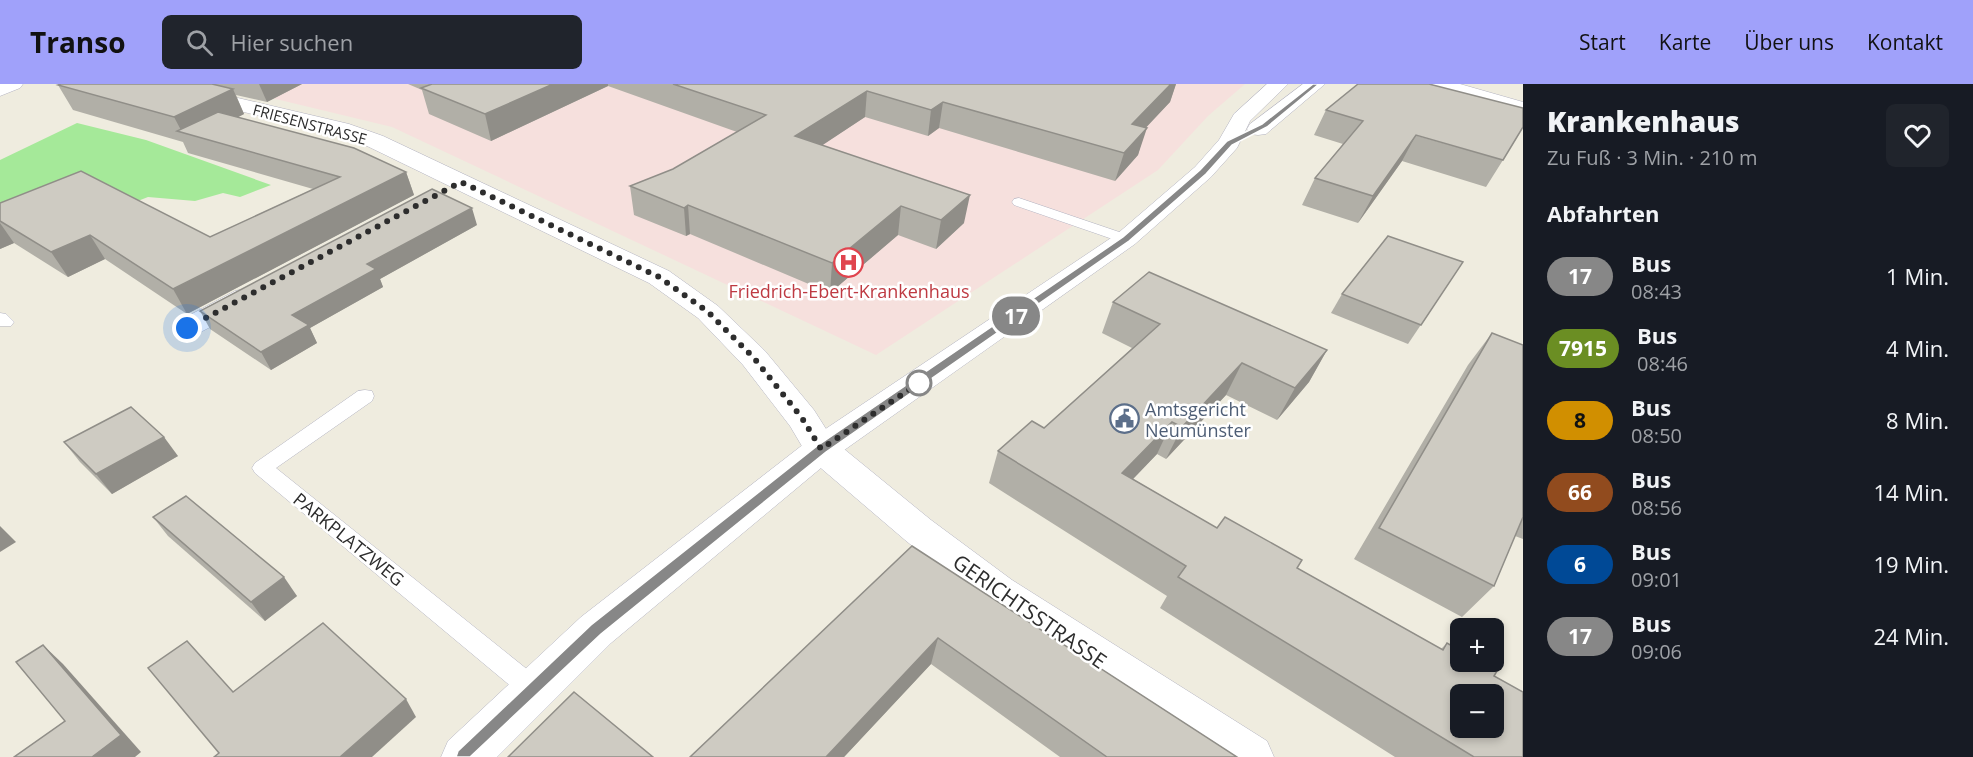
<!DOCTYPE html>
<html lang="de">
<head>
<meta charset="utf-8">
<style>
	body { margin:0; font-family:"Open Sans",sans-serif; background:#20242c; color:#f1f3f6; height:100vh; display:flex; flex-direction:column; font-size:22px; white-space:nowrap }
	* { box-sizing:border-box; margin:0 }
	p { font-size:20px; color:#9ea1a6 }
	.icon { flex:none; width:33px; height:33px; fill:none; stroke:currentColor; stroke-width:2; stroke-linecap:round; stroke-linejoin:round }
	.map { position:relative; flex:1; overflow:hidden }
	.panel { display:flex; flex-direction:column; background:#171b24; width:450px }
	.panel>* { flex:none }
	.badge { padding:0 12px; border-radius:20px; font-size:21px; line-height:39px }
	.fabs { position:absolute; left:1450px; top:534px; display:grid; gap:12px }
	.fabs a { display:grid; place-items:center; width:54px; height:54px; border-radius:9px; background:#171b24; box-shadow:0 3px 9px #0003; font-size:30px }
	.you { position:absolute; width:30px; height:30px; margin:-15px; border:4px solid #fff; border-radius:50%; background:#1a73e8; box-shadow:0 0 0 9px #1a73e833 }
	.map>.badge { position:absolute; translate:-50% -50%; box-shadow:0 0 0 3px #fff }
	h2 { padding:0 24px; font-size:22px; line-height:54px }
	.round { display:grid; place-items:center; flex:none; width:63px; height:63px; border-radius:9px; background:#20242c }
	.head { display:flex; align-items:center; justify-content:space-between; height:102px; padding:0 24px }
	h1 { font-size:28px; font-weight:800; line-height:45px }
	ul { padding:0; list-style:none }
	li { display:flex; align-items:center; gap:18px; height:72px; padding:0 24px }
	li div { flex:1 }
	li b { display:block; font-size:22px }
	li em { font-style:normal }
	li .badge { min-width:66px; font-weight:700; text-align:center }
	header { display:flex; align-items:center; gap:36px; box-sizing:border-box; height:84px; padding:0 30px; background:#a0a1fa; color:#111 }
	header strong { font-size:28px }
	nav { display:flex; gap:33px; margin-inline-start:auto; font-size:21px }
	.search { width:420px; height:54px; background:#20242c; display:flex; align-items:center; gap:15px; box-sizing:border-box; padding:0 21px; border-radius:9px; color:#9ea1a6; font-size:22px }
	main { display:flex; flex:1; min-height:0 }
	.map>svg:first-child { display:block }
	.medical { fill:#f6e0dd }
	.green { fill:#a5e999 }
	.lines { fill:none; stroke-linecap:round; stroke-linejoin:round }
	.service-casing { stroke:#b3b3c1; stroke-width:1 }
	.minor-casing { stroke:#b3b3c1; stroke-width:1 }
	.tertiary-casing { stroke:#b3b3c1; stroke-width:1 }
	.secondary-casing { stroke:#b3b3c1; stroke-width:1 }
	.service { fill:#fff; fill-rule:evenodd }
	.minor { fill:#fff; fill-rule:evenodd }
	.tertiary { fill:#fff; fill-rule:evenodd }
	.secondary { fill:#fff; fill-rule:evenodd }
	.wall { fill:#b1afa7 }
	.shaded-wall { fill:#908e88 }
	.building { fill:#cecbc2; stroke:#908e88; stroke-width:1.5; fill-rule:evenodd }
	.line { fill:#878787; stroke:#fff; stroke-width:1.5 }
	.walk { stroke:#2d2d2d; stroke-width:6; stroke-dasharray:0 10.8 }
	.stop-dot { fill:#fff; stroke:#878787; stroke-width:3 }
	.labels { text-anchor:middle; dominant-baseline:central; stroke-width:5; stroke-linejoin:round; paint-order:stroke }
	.far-street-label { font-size:15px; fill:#2d2d2d; stroke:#fff }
	.health-label { font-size:18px; fill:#be3a42; stroke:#fff }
	.service-label { font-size:18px; fill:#4e5e75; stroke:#fff; text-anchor:start }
	.street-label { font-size:18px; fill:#2d2d2d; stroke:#fff }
	.near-street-label { font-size:21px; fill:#2d2d2d; stroke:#fff }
</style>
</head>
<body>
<header>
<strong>Transo</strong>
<div class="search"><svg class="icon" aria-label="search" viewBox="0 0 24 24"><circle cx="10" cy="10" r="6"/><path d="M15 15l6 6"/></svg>Hier suchen</div>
<nav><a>Start</a><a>Karte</a><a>Über uns</a><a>Kontakt</a></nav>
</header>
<main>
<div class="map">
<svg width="1523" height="673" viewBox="0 0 1523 673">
	<rect width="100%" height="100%" fill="#efecdf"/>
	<path class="medical" d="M213,0H1245L1208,32L1158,86L876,271L392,43Z"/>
	<path class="green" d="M77,39L146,56L271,101L240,113L223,109L195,117L148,113L125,122L0,129V76Z"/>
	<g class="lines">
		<defs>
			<g id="service">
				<path d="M1019,114L1131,152L1134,155L1126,160L1121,158L1014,121L1012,118L1014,115Z"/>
				<path d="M0,229L6,230L14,238L11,242H0Z"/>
				<path d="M365,306L372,307L374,312L372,317L276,384L543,598L547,606L543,614L534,618L525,614L255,389L252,384L255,379L358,307Z"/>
			</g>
			<g id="minor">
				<path d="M0,0H23L20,4L0,12Z"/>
				<path d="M143,0H178L349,40L383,52L669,187L718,222L765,267L814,326L833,356L931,436L1012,496L1267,657L1274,673H1210L984,520L905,456L809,374L790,342L743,281L698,234L649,199L367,62L334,50L146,4Z"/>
				<path d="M245,205L255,207L259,213L255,219L197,250L187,253L177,250L172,244L177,238L235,207Z"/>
			</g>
			<g id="tertiary">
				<path d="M1267,0H1288L1250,37L1237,64L1211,93L1135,160L833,374L611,559L497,673H441L448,657L581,533L809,356L1117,150L1195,83L1219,56L1234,30Z"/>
				<path d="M1303,0H1325L1266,50L1258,51L1250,50L1247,45L1250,40Z"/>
			</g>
			<path id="secondary" d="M1428,0H1460L1523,18V30L1431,4Z"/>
		</defs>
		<use href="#service" class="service-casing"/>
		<use href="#minor" class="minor-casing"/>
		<use href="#tertiary" class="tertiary-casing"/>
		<use href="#secondary" class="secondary-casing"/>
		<use href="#service" class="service"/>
		<use href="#minor" class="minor"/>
		<use href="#tertiary" class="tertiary"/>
		<use href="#secondary" class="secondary"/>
	</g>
	<g class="wall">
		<path d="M61,0H302L267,18L236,11L244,30L238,33L406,88L414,111L187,230L105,175L68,193L14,159L0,165V119L210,153L313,105L188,69L183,58L73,26L58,1Z"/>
		<path d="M408,0H1176L1170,18L1145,44L1138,71L1115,97L939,44L928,52L865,33L822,61L964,139L936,165L898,151L830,209L690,150L686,152L634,131L630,102L673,85L737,48L608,2L491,57L429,30L422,6Z"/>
		<path d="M1326,26L1503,76L1486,103L1402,77L1358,139L1302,121L1315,94L1343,60L1314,51Z"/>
		<path d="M477,141L380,195L383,203L310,244L317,259L271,286L210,245L200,227Z"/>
		<path d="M1463,178L1408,260L1331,229L1342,210Z"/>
		<path d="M1113,218L1327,266L1309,298L1277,336L1226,311L1166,375L1157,370L1133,395L1217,444L1297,484L1441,565L1447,559L1494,592L1523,673H1395L1160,524L1167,512L989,399L998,367L1044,344L1132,264L1102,249Z"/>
		<path d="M1492,249L1523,261V455L1515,452L1494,502L1462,533L1354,475L1468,281Z"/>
		<path d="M64,358L178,372L112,410L80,378Z"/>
		<path d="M153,433L297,512L265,537L168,452Z"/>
		<path d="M912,462L1237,673H1060L931,580L844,673H690Z"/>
	</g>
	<g class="shaded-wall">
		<path d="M259,0H302L267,18Z"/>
		<path d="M553,0H608V2L491,57L485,30Z"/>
		<path d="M1171,0H1176L1170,18L1124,67L1132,40Z"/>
		<path d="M233,5L244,30L200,53L182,48L174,33Z"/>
		<path d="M867,7L865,33L794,80L795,52Z"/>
		<path d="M943,18L939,44L928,52L931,26Z"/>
		<path d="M1147,44L1138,71L1115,97L1124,69Z"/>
		<path d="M1416,51L1402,77L1358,139L1373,112Z"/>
		<path d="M406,88L414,111L187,230L173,205Z"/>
		<path d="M970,111L964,139L936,165L941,136Z"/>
		<path d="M688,121L690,150L686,152L684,124Z"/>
		<path d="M901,122L898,151L830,209L832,179Z"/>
		<path d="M472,124L477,141L380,195L383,203L310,244L317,259L271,286L261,268L292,231L367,180Z"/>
		<path d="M0,139L14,159L0,165Z"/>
		<path d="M90,151L105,175L68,193L51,168Z"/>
		<path d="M1327,266L1309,298L1277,336L1295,304Z"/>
		<path d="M1242,279L1226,311L1166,375L1182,343Z"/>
		<path d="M1172,338L1157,370L1108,421L1122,389Z"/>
		<path d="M164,353L178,372L112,410L96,390Z"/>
		<path d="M0,442L16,458L0,468Z"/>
		<path d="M284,493L297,512L265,537L251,518Z"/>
		<path d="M938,554L931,580L844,673H826Z"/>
		<path d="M43,561L63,580L141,668L135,673H92Z"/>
		<path d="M406,615L416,633L372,673H340Z"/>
	</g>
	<g class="building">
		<path d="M61,0H212L233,5L174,33L58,1Z"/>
		<path d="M432,0H553L485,30L421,4Z"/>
		<path d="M673,0H1171L1132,40L1147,44L1124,69L943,18L931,26L867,7L795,52L970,111L941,136L901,122L832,179L688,121L684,124L630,102L673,85L766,31Z"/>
		<path d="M1358,0H1429L1523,24V43L1503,76L1416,51L1373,112L1315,94L1363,37L1326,26Z"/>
		<path d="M218,28L354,64L406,88L173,205L90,151L51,168L0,137V119L81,87L210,153L340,93L177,47Z"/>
		<path d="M432,105L472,124L367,180L376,185L292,231L309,241L261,268L200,227Z"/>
		<path d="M1388,152L1463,178L1421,241L1342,210Z"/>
		<path d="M1149,188L1327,266L1295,304L1242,279L1182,343L1172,338L1122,389L1217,444L1225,433L1302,476L1297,484L1443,566L1447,559L1461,567V578H1479L1497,587L1494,592L1523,608V673H1474L1178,493L1186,482L998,367L1032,337L1044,344L1160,240L1113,218ZM1461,610H1494V644H1461Z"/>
		<path d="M1492,249L1523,261V433L1494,502L1379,444Z"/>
		<path d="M131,323L164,353L96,390L64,358Z"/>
		<path d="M186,412L284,493L251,518L153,433Z"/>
		<path d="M912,462L1237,673H1107L938,554L826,673H690Z"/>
		<path d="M323,539L406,615L340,673H214L219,669L148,584L187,557L233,608Z"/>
		<path d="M43,561L121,651L92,673H14L65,637L16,578Z"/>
		<path d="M574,608L653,673H508Z"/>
	</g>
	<path class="line" d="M1313,0H1319L1267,43L1232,61L1206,90L1129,157L826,368L601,550L470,673H456L458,667L591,541L817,362L1123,153L1200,86L1227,57L1262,40Z"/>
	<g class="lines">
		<path class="walk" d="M187,244L461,98L659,193L708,228L754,274L802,334L821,365L919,299"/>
	</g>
	<defs>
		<symbol id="hospital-ring" viewBox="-11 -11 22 22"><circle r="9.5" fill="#fff" stroke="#e0444e" stroke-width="1.5"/><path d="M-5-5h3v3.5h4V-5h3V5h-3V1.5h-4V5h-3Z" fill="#e0444e"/></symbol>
		<symbol id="civic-ring" viewBox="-11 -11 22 22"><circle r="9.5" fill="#fff" stroke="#5c6f8a" stroke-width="1.5"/><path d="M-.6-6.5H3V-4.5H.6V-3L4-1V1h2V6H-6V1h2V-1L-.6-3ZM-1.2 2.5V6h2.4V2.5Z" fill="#5c6f8a"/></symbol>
	</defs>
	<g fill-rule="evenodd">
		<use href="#hospital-ring" x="832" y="162" width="33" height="33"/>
		<use href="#civic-ring" x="1108" y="318" width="33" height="33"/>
	</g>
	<circle class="stop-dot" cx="919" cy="299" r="12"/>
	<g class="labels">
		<g class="far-street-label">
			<text transform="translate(310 40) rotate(15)">FRIESENSTRASSE</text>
		</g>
		<g class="health-label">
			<text x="849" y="207">Friedrich-Ebert-Krankenhaus</text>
		</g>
		<g class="service-label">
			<text x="1145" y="325">Amtsgericht<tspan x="1145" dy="21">Neumünster</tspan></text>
		</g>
		<g class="street-label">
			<text transform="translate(349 455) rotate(39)">PARKPLATZWEG</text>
		</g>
		<g class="near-street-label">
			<text transform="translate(1030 527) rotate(35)">GERICHTSSTRASSE</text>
		</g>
	</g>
</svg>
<div class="fabs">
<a>+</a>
<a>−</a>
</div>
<div class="you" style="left:187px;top:244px"></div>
<b class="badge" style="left:1016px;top:232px;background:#878787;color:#fff">17</b>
</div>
<section class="panel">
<div class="head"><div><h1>Krankenhaus</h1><p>Zu Fuß · 3 Min. · 210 m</p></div><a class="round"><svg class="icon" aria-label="heart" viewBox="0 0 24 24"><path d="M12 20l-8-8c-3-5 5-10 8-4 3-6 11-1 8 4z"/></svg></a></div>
<h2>Abfahrten</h2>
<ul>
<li><span class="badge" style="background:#878787;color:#fff">17</span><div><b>Bus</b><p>08:43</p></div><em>1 Min.</em></li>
<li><span class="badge" style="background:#6b8e23;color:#fff">7915</span><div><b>Bus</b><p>08:46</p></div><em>4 Min.</em></li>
<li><span class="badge" style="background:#d18f00;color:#111">8</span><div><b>Bus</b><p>08:50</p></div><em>8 Min.</em></li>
<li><span class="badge" style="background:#914b1e;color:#fff">66</span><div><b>Bus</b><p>08:56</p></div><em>14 Min.</em></li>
<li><span class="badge" style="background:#004996;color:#fff">6</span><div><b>Bus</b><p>09:01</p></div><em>19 Min.</em></li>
<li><span class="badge" style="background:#878787;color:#fff">17</span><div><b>Bus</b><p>09:06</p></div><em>24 Min.</em></li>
</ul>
</section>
</main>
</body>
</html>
